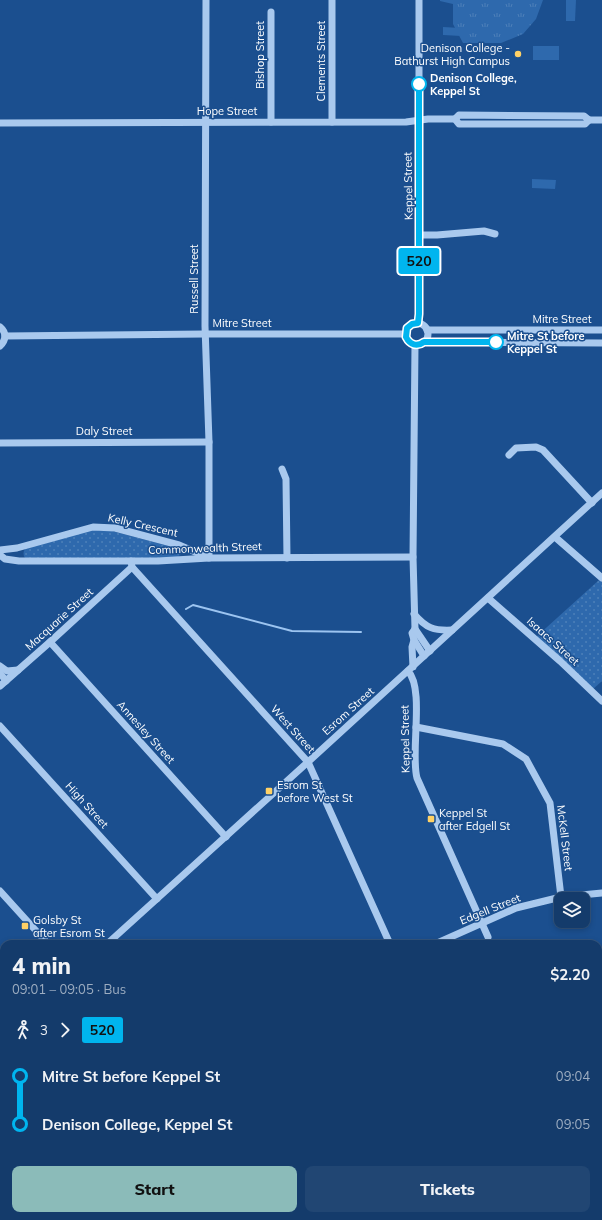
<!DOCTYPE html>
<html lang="en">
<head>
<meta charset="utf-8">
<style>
	body { margin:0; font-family:Mulish,sans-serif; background:#214673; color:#f1f3f6; height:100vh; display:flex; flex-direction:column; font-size:15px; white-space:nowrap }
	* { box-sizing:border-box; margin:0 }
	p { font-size:13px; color:#9dadc1 }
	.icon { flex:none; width:22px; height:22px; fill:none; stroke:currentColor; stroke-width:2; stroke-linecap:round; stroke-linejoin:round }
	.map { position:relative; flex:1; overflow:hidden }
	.details { position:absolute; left:0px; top:940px; width:602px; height:280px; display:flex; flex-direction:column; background:#143b6b; border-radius:12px 12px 0 0; box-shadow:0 2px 6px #0003,0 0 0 1px #33557e }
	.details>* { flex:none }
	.badge { padding:0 8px; border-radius:3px; font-size:14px; line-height:26px }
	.fabs { position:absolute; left:554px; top:892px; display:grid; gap:8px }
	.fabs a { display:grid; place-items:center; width:36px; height:36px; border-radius:8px; background:#143b6b; box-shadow:0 2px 6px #0003,0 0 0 1px #33557e; font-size:20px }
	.map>.badge { position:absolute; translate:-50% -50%; box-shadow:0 0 0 2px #fff }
	.legs { display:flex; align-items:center; gap:6px; height:44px; padding:0 12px; font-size:13px }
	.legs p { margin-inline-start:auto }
	.headline { display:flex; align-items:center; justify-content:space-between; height:68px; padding:0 12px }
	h1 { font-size:22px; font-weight:800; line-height:30px }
	.button { display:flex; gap:8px; margin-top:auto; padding:8px 12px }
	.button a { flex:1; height:46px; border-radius:8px; background:#8bbbb9; color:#111; font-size:16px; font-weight:800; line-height:46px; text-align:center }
	.button a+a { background:#214673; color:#f1f3f6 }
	ul { padding:0 12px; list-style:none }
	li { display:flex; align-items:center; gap:14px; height:48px; font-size:15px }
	li i { display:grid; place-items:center; width:6px; height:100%; margin:0 5px; background:currentColor }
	li i::after { content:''; width:10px; height:10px; margin:-5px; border:3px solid; border-radius:50%; background:#143b6b }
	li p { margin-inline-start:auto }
	li:first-child i { background:linear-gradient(#0000 50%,currentColor 0) }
	li:last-child i { background:linear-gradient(currentColor 50%,#0000 0) }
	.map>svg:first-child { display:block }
	.grass { fill:url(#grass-tufts) }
	.park { fill:url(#park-dots) }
	.pitch { fill:#2e69ad }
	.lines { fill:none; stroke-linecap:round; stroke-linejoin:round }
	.stream { stroke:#9cc4f0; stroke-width:2 }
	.minor { stroke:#a9c9ee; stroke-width:7 }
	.line-1-casing { stroke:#fff; stroke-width:9 }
	.line-1 { stroke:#00b5ef; stroke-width:6 }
	.poi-dot { fill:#ffd166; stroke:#1b4f8f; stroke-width:1.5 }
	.stop-1-dot { fill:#fff; stroke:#00b5ef; stroke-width:2 }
	.labels { text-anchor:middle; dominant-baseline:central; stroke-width:3; stroke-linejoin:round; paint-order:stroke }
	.poi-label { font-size:11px; fill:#fff; stroke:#1b4f8f; text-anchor:start }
	.street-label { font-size:11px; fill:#fff; stroke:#1b4f8f }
	.stop-label { font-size:11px; font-weight:bold; fill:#fff; stroke:#1b4f8f; text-anchor:start }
</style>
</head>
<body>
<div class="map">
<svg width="602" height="1220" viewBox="0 0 602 1220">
	<defs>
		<pattern id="grass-tufts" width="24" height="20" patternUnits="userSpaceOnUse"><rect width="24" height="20" fill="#2e69ad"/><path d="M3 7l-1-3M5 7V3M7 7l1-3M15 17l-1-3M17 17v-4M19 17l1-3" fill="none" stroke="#4d80b9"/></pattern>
		<pattern id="park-dots" width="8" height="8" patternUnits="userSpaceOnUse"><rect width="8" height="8" fill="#2e69ad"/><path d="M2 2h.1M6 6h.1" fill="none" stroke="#4d80b9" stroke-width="1.8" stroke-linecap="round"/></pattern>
	</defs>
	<rect width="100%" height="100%" fill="#1b4f8f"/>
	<path class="grass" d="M440,0H543L536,19L523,34L501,43H463L453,24V4L440,1Z"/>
	<g class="park">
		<path d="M91,530L112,531L180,549L181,554L177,558H25C23,555 23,552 25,549Z"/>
		<path d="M599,580L602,582V681L593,689L536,637Z"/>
	</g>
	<g class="pitch">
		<path d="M566,0H576L575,21H566Z"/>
		<path d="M443,27L461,28V36L443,35Z"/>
		<rect x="533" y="46" width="26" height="14"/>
		<path d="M532,179L556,180L555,189L532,188Z"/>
	</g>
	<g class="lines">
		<g class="stream">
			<path d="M186,609L193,605L292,631L361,632"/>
			<path d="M598,962L602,960"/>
		</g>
		<g class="minor">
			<path d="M206,0L205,326L209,442V558"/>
			<path d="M455,119L459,115L584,116L589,120"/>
			<path d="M271,122V12"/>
			<path d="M332,122V0"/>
			<path d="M0,123L406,122L428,119H455L459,124H585L589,120H602"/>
			<path d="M420,235H437L484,231L495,234"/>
			<path d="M418,323L419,314V0"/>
			<circle cx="417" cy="334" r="11"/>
			<path d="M0,327C7,333 6,340 0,346"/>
			<path d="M427,330H602"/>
			<path d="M5,336L205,334H406"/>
			<path d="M424,342L602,343"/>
			<path d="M415,345L413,557L415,629L412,633L414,640L424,656"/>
			<path d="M0,443L209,442"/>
			<path d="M509,455L516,448L536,447L543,450L592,503"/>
			<path d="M282,469L286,479L287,558"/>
			<path d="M555,537L602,578"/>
			<path d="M0,550L17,548L93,527L115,528L179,545L207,557"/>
			<path d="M0,555L5,559L19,561H158L209,558L413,557"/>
			<path d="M131,561L132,567L308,762L390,944"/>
			<path d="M488,598L560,661L602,701"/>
			<path d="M414,614C426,628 434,631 452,630"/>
			<path d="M415,629L430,651"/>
			<path d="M50,642L226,837"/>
			<path d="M0,666L7,671L18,670"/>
			<path d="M413,667L412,647L414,640"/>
			<path d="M408,671C425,689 410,753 417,778L488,937"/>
			<path d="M0,673L6,681"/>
			<path d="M0,686L50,642L132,567"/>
			<path d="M0,726L157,899"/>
			<path d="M416,727L503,744L526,759L550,803L561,897"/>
			<path d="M0,891L48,944"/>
			<path d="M107,944L308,762L602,493"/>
			<path d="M435,944L516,908L561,897L602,893"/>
			<path d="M0,1029L4,1034"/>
			<path d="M598,1035L602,1034"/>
			<path d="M0,1042L4,1038"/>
			<path d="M598,1134L602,1133"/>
			<path d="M547,1216L548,1220"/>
		</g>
	</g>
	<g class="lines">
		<defs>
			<path id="line-1" d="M419,84V314L418,323L412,324L407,328L406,337C410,345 417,347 424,342H496"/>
		</defs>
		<use href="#line-1" class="line-1-casing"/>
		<use href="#line-1" class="line-1"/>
	</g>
	<g class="poi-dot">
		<circle cx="518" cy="54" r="4"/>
		<rect x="265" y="787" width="8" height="8" rx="2"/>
		<rect x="427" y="815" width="8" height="8" rx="2"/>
		<rect x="21" y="922" width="8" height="8" rx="2"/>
	</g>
	<g class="stop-1-dot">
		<circle cx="419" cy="84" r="7"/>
		<circle cx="496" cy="342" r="7"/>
	</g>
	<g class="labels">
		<g class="poi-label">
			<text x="510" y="48" text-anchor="end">Denison College -<tspan x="510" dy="13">Bathurst High Campus</tspan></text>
			<text x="277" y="785">Esrom St<tspan x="277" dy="13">before West St</tspan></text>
			<text x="439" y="813">Keppel St<tspan x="439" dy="13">after Edgell St</tspan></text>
			<text x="33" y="920">Golsby St<tspan x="33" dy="13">after Esrom St</tspan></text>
		</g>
		<g class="street-label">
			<text transform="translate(260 55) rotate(-90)">Bishop Street</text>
			<text transform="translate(321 61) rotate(-90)">Clements Street</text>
			<text x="227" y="111">Hope Street</text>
			<text transform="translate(408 186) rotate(-91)">Keppel Street</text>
			<text transform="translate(194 279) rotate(-90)">Russell Street</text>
			<text x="562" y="319">Mitre Street</text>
			<text x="242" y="323">Mitre Street</text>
			<text x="104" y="431">Daly Street</text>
			<text transform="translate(143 525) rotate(13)">Kelly Crescent</text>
			<text transform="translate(205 548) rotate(-2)">Commonwealth Street</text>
			<text transform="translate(59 619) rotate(-42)">Macquarie Street</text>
			<text transform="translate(553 641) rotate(42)">Isaacs Street</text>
			<text transform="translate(348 711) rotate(-42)">Esrom Street</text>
			<text transform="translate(293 729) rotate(48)">West Street</text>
			<text transform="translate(146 732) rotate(48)">Annesley Street</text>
			<text transform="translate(405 739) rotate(-91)">Keppel Street</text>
			<text transform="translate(87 805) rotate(48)">High Street</text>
			<text transform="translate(565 838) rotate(83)">McKell Street</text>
			<text transform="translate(490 909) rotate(-22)">Edgell Street</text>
		</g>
		<g class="stop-label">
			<text x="430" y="78">Denison College,<tspan x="430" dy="13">Keppel St</tspan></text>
			<text x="507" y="336">Mitre St before<tspan x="507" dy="13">Keppel St</tspan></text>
		</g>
	</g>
</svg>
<div class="fabs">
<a><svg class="icon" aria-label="layers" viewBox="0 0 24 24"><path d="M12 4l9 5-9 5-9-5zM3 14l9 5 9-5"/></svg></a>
</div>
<b class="badge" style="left:419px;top:261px;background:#00b5ef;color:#111">520</b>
<section class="details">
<div class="headline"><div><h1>4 min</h1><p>09:01 – 09:05 · Bus</p></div><b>$2.20</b></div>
<div class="legs"><svg class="icon" aria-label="walk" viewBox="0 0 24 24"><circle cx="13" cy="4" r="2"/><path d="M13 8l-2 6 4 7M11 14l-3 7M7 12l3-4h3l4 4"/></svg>3<svg class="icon" aria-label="forward" viewBox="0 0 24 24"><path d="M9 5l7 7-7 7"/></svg><b class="badge" style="background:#00b5ef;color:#111">520</b></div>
<ul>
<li><i style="color:#00b5ef"></i><b>Mitre St before Keppel St</b><p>09:04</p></li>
<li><i style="color:#00b5ef"></i><b>Denison College, Keppel St</b><p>09:05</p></li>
</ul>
<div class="button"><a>Start</a><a>Tickets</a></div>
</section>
</div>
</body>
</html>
